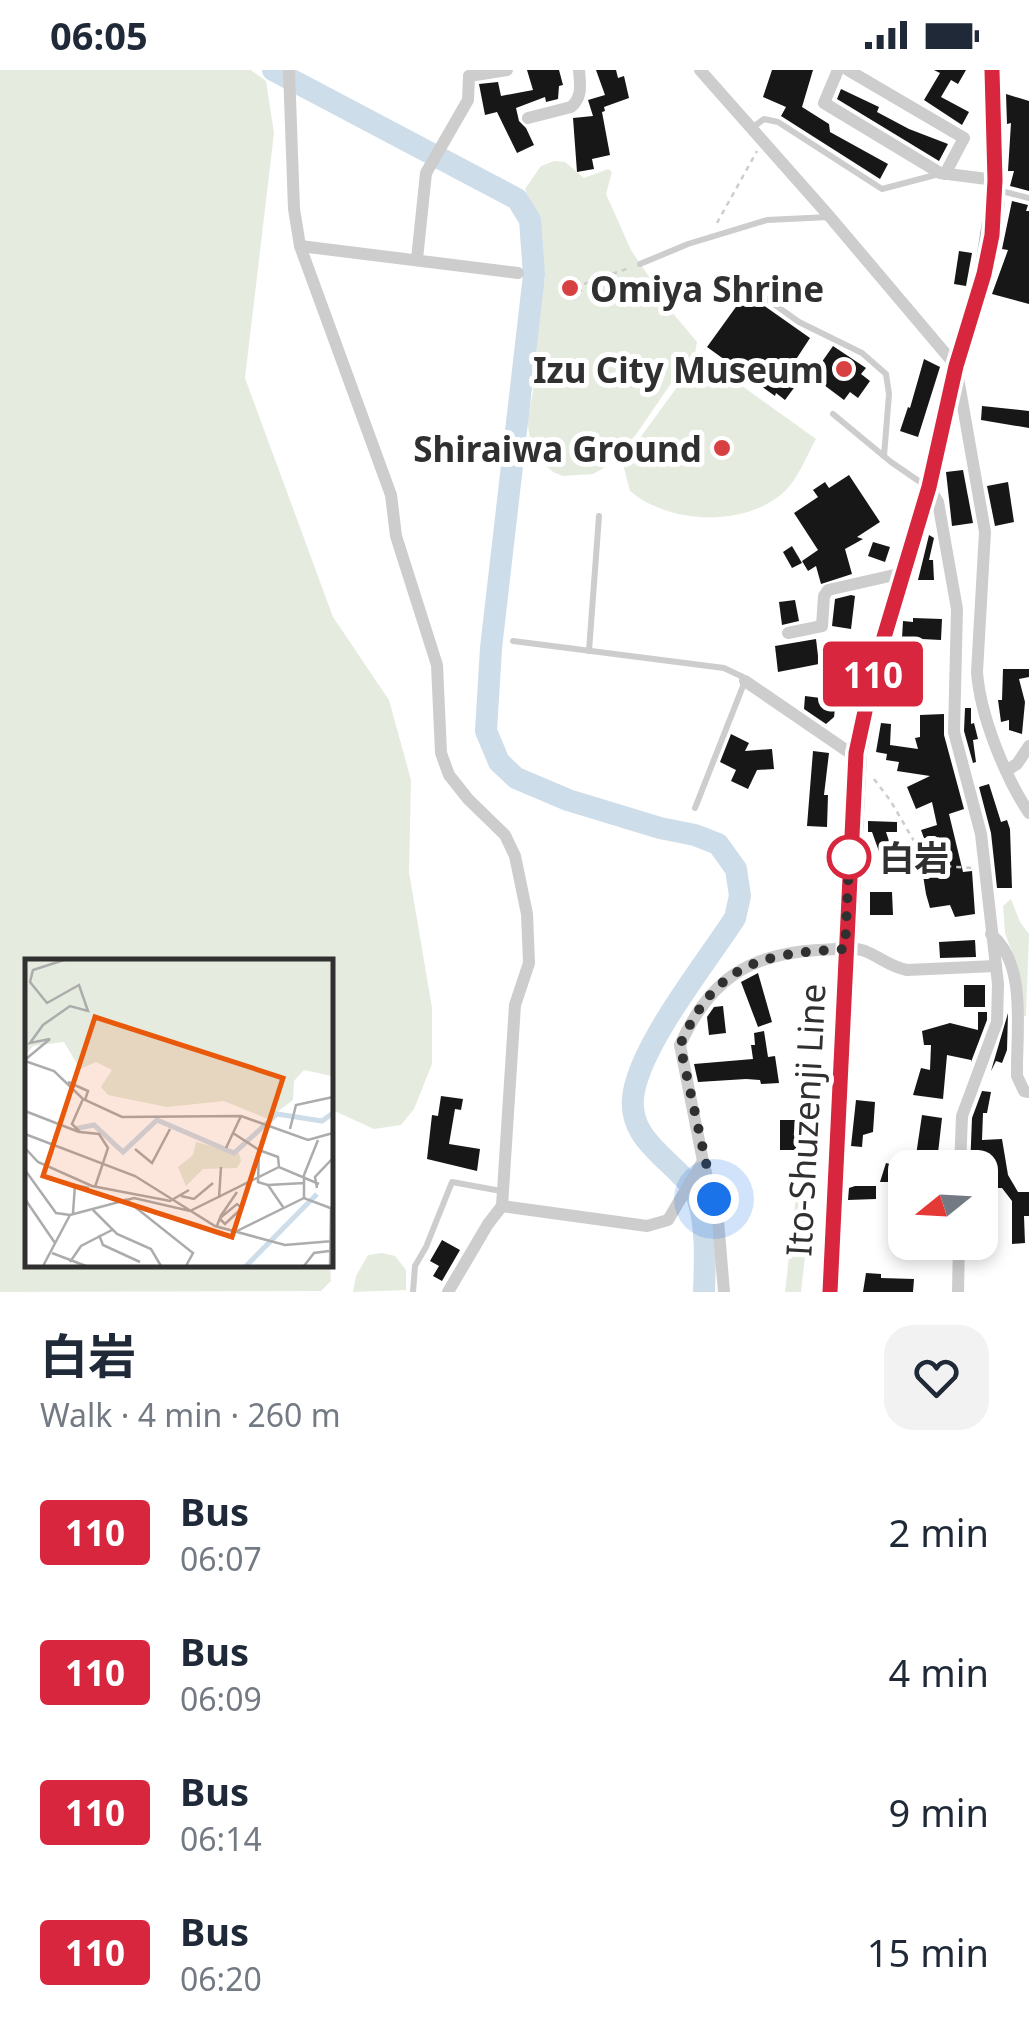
<!DOCTYPE html>
<html lang="en">
<head>
<meta charset="utf-8">
<style>
	body { margin:0; font-family:"Noto Sans","Noto Sans JP",sans-serif; background:#f2f2f3; color:#1f2937; height:100vh; display:flex; flex-direction:column; font-size:38px; white-space:nowrap }
	* { box-sizing:border-box; margin:0 }
	p { font-size:32px; color:#747a83 }
	.icon { flex:none; width:55px; height:55px; fill:none; stroke:currentColor; stroke-width:2; stroke-linecap:round; stroke-linejoin:round }
	.map { position:relative; height:1222px; overflow:hidden }
	.side { display:flex; flex-direction:column; background:#fff; flex:1 }
	.side>* { flex:none }
	.badge { padding:0 20px; border-radius:8px; font-size:35px; line-height:65px }
	.needle { width:65px; rotate:252deg }
	.buttons { position:absolute; left:888px; top:1080px; display:grid; gap:20px }
	.buttons a { display:grid; place-items:center; width:110px; height:110px; border-radius:20px; background:#fff; box-shadow:0 5px 15px #0003; font-size:50px }
	.you { position:absolute; width:50px; height:50px; margin:-25px; border:8px solid #fff; border-radius:50%; background:#1a73e8; box-shadow:0 0 0 15px #1a73e833 }
	.map>.badge { position:absolute; translate:-50% -50%; box-shadow:0 0 0 5px #fff }
	.round { display:grid; place-items:center; flex:none; width:105px; height:105px; border-radius:30px; background:#f2f2f3 }
	.summary { display:flex; align-items:center; justify-content:space-between; height:170px; padding:0 40px }
	h1 { font-size:48px; font-weight:700; line-height:75px }
	ul { padding:0; list-style:none }
	li { display:flex; align-items:center; gap:30px; height:140px; padding:0 40px }
	li div { flex:1 }
	li b { display:block; font-size:38px }
	li em { font-style:normal }
	li .badge { min-width:110px; font-weight:700; text-align:center }
	.status { display:flex; justify-content:space-between; align-items:center; height:70px; padding:0 50px; background:#fff; direction:ltr }
	.status svg { height:28px; fill:currentColor }
	.map>svg:first-child { display:block }
	.green { fill:#e5ecdf }
	.lines { fill:none; stroke-linecap:round; stroke-linejoin:round }
	.river { stroke:#cdddea; stroke-width:22 }
	.building { fill:#171717 }
	.path { stroke:#cdcdcd; stroke-width:2.5; stroke-dasharray:5 5; stroke-linecap:butt }
	.service { stroke:#cdcdcd; stroke-width:6 }
	.minor { stroke:#cdcdcd; stroke-width:12 }
	.primary { stroke:#a8a8a8; stroke-width:20 }
	.line-casing { stroke:#fff; stroke-width:22 }
	.line { stroke:#d7263d; stroke-width:15 }
	.walk { stroke:#303030; stroke-width:10; stroke-dasharray:0 18 }
	.poi-dot { fill:#d84142; stroke:#fff; stroke-width:4 }
	.stop-dot { fill:#fff; stroke:#d7263d; stroke-width:5 }
	.labels { text-anchor:middle; dominant-baseline:central; stroke-width:10; stroke-linejoin:round; paint-order:stroke }
	.poi-label { font-size:35px; font-weight:bold; fill:#303030; stroke:#fff; text-anchor:end }
	.stop-label { font-size:35px; font-weight:bold; fill:#303030; stroke:#fff; text-anchor:start }
	.street-label { font-size:35px; fill:#303030; stroke:#fff }
	.inset-river { fill:none; stroke:#cdddea; stroke-width:5 }
	.inset-road { fill:none; stroke:#acacac; stroke-width:2.5 }
	.view { fill:#e8590c; fill-opacity:0.15; stroke:#e8590c; stroke-width:5 }
	.inset-edge { fill:none; stroke:#303030; stroke-width:5 }
</style>
</head>
<body>
<div class="status"><b>06:05</b><svg viewBox="0 0 49 12"><path d="M0 12V9h3v3zM5 12V6h3v6zM10 12V3h3v9zM15 12V0h3v12zM26 1h20v11H26zM47 4h2v5h-2z"/></svg></div>
<div class="map">
<svg width="1029" height="1222" viewBox="0 0 1029 1222">
	<rect width="100%" height="100%" fill="#fff"/>
	<g class="green">
		<path d="M0,0H251L266,11L274,63L245,308L333,547L389,630L411,710L409,802L432,938V994L414,1039L401,1055L374,1059L330,1039V892H28V1194H330V1192L331,1211L321,1221L0,1222Z"/>
		<path d="M554,91L565,92L584,108L608,99L612,102L606,124L631,180L676,247L697,272L695,283L687,290L635,366L602,399L593,404L563,406L553,402L538,389L531,375L527,351L533,322L534,252L545,208L539,156L525,119L541,96Z"/>
		<path d="M710,293L816,369C807,385 798,409 784,422C744,458 669,454 630,421L624,398L626,387L691,298Z"/>
		<path d="M1011,829L1020,852L1029,864L1026,946H1023L1019,902L1005,863L1003,836Z"/>
		<path d="M801,1091L806,1092L813,1114L801,1222H785L795,1134L794,1098Z"/>
		<path d="M382,1183L395,1186L406,1200V1220L353,1222L356,1206L368,1185Z"/>
	</g>
	<g class="lines">
		<path class="river" d="M273,0L517,129L530,150L534,205L491,578L486,661L499,692L516,708L568,730L660,758L695,765L718,774L736,799L740,826L735,848C706,893 644,970 634,1021C623,1075 685,1093 698,1130C707,1158 705,1193 704,1222"/>
	</g>
	<g class="building">
		<path d="M527,0H559L563,15L559,16L558,29L546,32L545,27L516,38L519,51L526,58L534,75L517,83L497,42L485,45L479,14L498,12L501,26L533,20Z"/>
		<path d="M596,0H616L618,8L624,6L629,28L604,37L605,41L602,42L610,85L592,89L594,99L577,102L573,48L593,46L588,30L605,25Z"/>
		<path d="M772,0H813L802,37L829,54L830,62L888,94L880,109L781,46L786,37L763,27Z"/>
		<path d="M934,0H966L958,14L951,10L941,27L969,42L962,55L924,30L940,3Z"/>
		<path d="M841,19L879,37L877,42L909,59L948,74L939,91L837,29Z"/>
		<path d="M1006,24L1029,31V121L1010,116L1014,101H1008L1011,53L1007,54Z"/>
		<path d="M1012,131L1028,135L1026,141H1029V234L992,224L1008,180L1002,179Z"/>
		<path d="M959,181L972,183L966,216L954,214Z"/>
		<path d="M578,209L582,221L565,226L562,214Z"/>
		<path d="M746,223L810,268L793,294L805,303L785,330L776,323L775,326L707,277Z"/>
		<path d="M833,276L866,298L861,304L870,311L858,328L850,322L844,330L812,306Z"/>
		<path d="M924,289L940,297L918,367L900,361L908,337L910,338Z"/>
		<path d="M982,336L1029,341V358L981,350Z"/>
		<path d="M963,400L973,453L952,456L946,402Z"/>
		<path d="M849,405L880,452L857,467L863,469L845,479L852,504L821,514L816,496L808,501L802,491L818,480L794,443L818,427L813,420L825,412L829,418Z"/>
		<path d="M1008,412L1014,452L995,456L987,416Z"/>
		<path d="M929,465L934,468L929,490H933L934,510H918Z"/>
		<path d="M873,472L890,477L885,492L868,486Z"/>
		<path d="M792,476L802,493L792,498L783,482Z"/>
		<path d="M851,525L855,526L851,559L832,556L835,529Z"/>
		<path d="M795,530L799,551L782,555L779,532Z"/>
		<path d="M913,548L942,549L941,570L902,568L903,551L913,552Z"/>
		<path d="M816,569L819,594L778,602L775,576Z"/>
		<path d="M1003,599H1029V607L1019,609L1025,632L1022,664L1009,660V650L1001,652L998,630H1002Z"/>
		<path d="M847,611L850,615V627H831L830,612Z"/>
		<path d="M805,626L836,630L834,647L826,654L804,639Z"/>
		<path d="M965,638H971V654L974,653L978,669L973,670L976,692L973,693L964,661Z"/>
		<path d="M944,644V665L964,739L949,744L963,802L972,801L975,844L955,847L950,835L930,838L926,824L923,805L947,802L939,767L925,771L921,760L937,755L932,732L916,739L907,717L930,706L897,701L899,692L886,690L887,684L876,682L881,653L891,654L890,675L918,679L915,668L920,667V645Z"/>
		<path d="M731,664L749,673L745,681L772,679L774,699L757,700L748,719L731,711L736,700L720,692Z"/>
		<path d="M813,681L829,683L824,725H828L827,757L807,756Z"/>
		<path d="M989,714L1001,752L1007,750L1010,759L1012,818H997L991,763L979,717Z"/>
		<path d="M868,751L897,752V762H886L893,783L881,787L872,762H868Z"/>
		<path d="M870,822H892L893,845H870Z"/>
		<path d="M975,870L976,887L940,888L939,872Z"/>
		<path d="M758,903L772,952L758,957L741,912Z"/>
		<rect x="964" y="915" width="21" height="22"/>
		<path d="M723,936L726,963L709,965L707,947L714,937Z"/>
		<path d="M978,942H987V950L971,992V990L947,985L943,1029L913,1025L921,998L930,1000L931,975H924L922,961L950,953L978,960Z"/>
		<path d="M1008,943L1007,980L1002,993L996,991L991,1001Z"/>
		<path d="M764,961L768,987L775,986L779,1013L761,1014L760,1010L746,1009L698,1012L694,994L753,989L751,975H755L754,963Z"/>
		<path d="M982,1021L991,1022L987,1043H983L982,1070L1002,1069L1008,1105L1018,1122H1029V1146H1024L1025,1173L1012,1174V1131L1002,1118H989L982,1098H970L972,1048Z"/>
		<path d="M441,1026L463,1029L461,1040L455,1039L449,1074L480,1079L477,1101L427,1089L432,1045L438,1046Z"/>
		<path d="M856,1030L875,1032L873,1062L863,1065L862,1077L851,1076Z"/>
		<path d="M922,1045L942,1048L938,1083L942,1084L940,1096L915,1092Z"/>
		<path d="M780,1050H797L796,1080H780Z"/>
		<path d="M886,1093L905,1098V1132L899,1133L896,1112H880Z"/>
		<path d="M855,1116H876V1129L848,1130L849,1118Z"/>
		<path d="M442,1170L460,1180L442,1211L433,1206L439,1196L430,1191Z"/>
		<path d="M866,1203L881,1204V1208L914,1209L913,1222H863Z"/>
	</g>
	<g class="lines">
		<g class="path">
			<path d="M717,153L757,81"/>
			<path d="M584,214L629,198"/>
			<path d="M874,709L890,730L928,795L973,798"/>
		</g>
		<g class="service">
			<path d="M752,58L764,49L778,52L882,119L939,104"/>
			<path d="M1001,121L1029,128"/>
			<path d="M640,194L688,174L767,150L829,147"/>
			<path d="M747,215L799,252L862,283L886,304L889,324L884,386"/>
			<path d="M833,344L891,392L923,414"/>
			<path d="M513,571L724,598L743,607L745,611L695,738"/>
			<path d="M589,581L599,446"/>
			<path d="M413,1222L415,1196L426,1177L452,1112L501,1121"/>
		</g>
		<g class="minor">
			<path d="M289,0L294,139L300,176L391,425L396,466L437,595L441,683L449,705L468,729L505,765L515,786L527,844L529,893L515,935L502,1136L488,1154L448,1222"/>
			<path d="M700,0L830,147L956,296L985,462L977,602C980,645 1005,707 1029,743"/>
			<path d="M838,0L824,33L940,103L995,110"/>
			<path d="M848,0L964,68L945,104"/>
			<path d="M528,48L571,37C583,27 580,14 579,0"/>
			<path d="M300,176L518,203"/>
			<path d="M417,189L426,103L468,30L469,6L507,0"/>
			<path d="M929,417L938,432L957,539L954,662L981,764L998,914L997,952L962,1046L960,1098"/>
			<path d="M788,563L822,556L824,526L828,520L903,503"/>
			<path d="M745,611L856,687"/>
			<path d="M1007,700L1017,694L1029,676"/>
			<path d="M991,864C1028,895 1016,963 1017,1006L1024,1021L1029,1022"/>
			<path d="M703,1091L718,1150L724,1222"/>
			<path d="M502,1136L647,1156L668,1150L703,1091L680,975C709,911 747,884 818,880C833,880 851,876 865,881C880,887 890,897 907,900L995,896"/>
			<path d="M958,1222L959,1172"/>
		</g>
		<path class="primary" d="M830,1222L857,683L873,604L929,417L956,296L984,204L995,132L992,0"/>
	</g>
	<g class="lines">
		<defs>
			<path id="line" d="M830,1222L856,683L873,604L929,417L956,296L984,204L992,165L995,110L992,0"/>
		</defs>
		<use href="#line" class="line-casing"/>
		<use href="#line" class="line"/>
		<path class="walk" d="M714,1129L680,975C717,892 761,884 845,879L850,771L849,787"/>
	</g>
	<g class="poi-dot">
		<circle cx="570" cy="218" r="10"/>
		<circle cx="844" cy="299" r="10"/>
		<circle cx="722" cy="378" r="10"/>
	</g>
	<circle class="stop-dot" cx="849" cy="787" r="20"/>
	<g class="labels">
		<g class="poi-label">
			<text x="590" y="218" text-anchor="start">Omiya Shrine</text>
			<text x="824" y="299">Izu City Museum</text>
			<text x="702" y="378">Shiraiwa Ground</text>
		</g>
		<g class="stop-label">
			<text x="879" y="787">白岩</text>
		</g>
		<g class="street-label">
			<text transform="translate(805 1050) rotate(-87)">Ito-Shuzenji Line</text>
		</g>
	</g>
	<g transform="translate(25 889)">
		<rect width="308" height="308" fill="#fff"/>
		<path d="M0,1H307V117L279,111L269,122L268,141L243,160L199,142L142,148L83,136L76,128L87,111L71,103L55,110L39,83L8,87L0,97ZM171,183L214,194L216,202L212,209L178,210L161,227L153,208L168,196Z" fill="#e5ecdf"/>
		<path class="inset-river" d="M49,170L69,166L98,193L132,161L209,194L252,155L297,162L308,154M221,307L292,235"/>
		<path class="inset-road" d="M1,100L25,80L5,84L18,66L45,47L63,52L54,26L22,44L5,23L8,11L39,1M0,102L29,112L58,140L97,158L216,157L283,181L308,174M43,123L63,132L60,141M58,140L47,165L55,173L74,175L83,189L70,228M0,152L54,173M265,170L271,146L308,138M208,174L234,191L233,223L243,226L258,248M0,175L110,217L190,267L260,286L308,282M0,189L13,203L67,227L145,242L164,231M201,189L216,157M110,190L127,204L145,170M234,191L253,198L254,208M0,211L31,254L45,256L109,239L165,252L254,208L294,225M243,226L279,224M292,229L290,218L308,199M156,237L169,240L188,224M194,239L196,208M279,239V216L293,181M0,240L30,284M100,240L168,294L161,307M68,251L92,275L126,290L136,307M48,254L50,226L64,229M195,258L212,233M192,267L193,264L195,259L212,245L217,249L200,265L195,260M212,272L279,239L308,250M74,276L78,286L115,303M27,294L61,307M45,303L56,287L87,271M18,307L45,256M279,307L289,294L304,292M305,307L306,250"/>
		<path class="view" d="M70,58L258,119L207,278L18,217Z"/>
		<rect width="308" height="308" class="inset-edge"/>
	</g>
</svg>
<div class="buttons">
<a><svg class="needle" viewBox="-14 -14 28 28"><path d="M0-13l5 13h-10z" fill="#e53935"/><path d="M0 13l5-13h-10z" fill="#747a83"/></svg></a>
</div>
<div class="you" style="left:714px;top:1129px"></div>
<b class="badge" style="left:873px;top:604px;background:#d7263d;color:#fff">110</b>
</div>
<section class="side">
<div class="summary"><div><h1>白岩</h1><p>Walk · 4 min · 260 m</p></div><a class="round"><svg class="icon" aria-label="heart" viewBox="0 0 24 24"><path d="M12 20l-8-8c-3-5 5-10 8-4 3-6 11-1 8 4z"/></svg></a></div>
<ul>
<li><span class="badge" style="background:#d7263d;color:#fff">110</span><div><b>Bus</b><p>06:07</p></div><em>2 min</em></li>
<li><span class="badge" style="background:#d7263d;color:#fff">110</span><div><b>Bus</b><p>06:09</p></div><em>4 min</em></li>
<li><span class="badge" style="background:#d7263d;color:#fff">110</span><div><b>Bus</b><p>06:14</p></div><em>9 min</em></li>
<li><span class="badge" style="background:#d7263d;color:#fff">110</span><div><b>Bus</b><p>06:20</p></div><em>15 min</em></li>
</ul>
</section>
</body>
</html>
